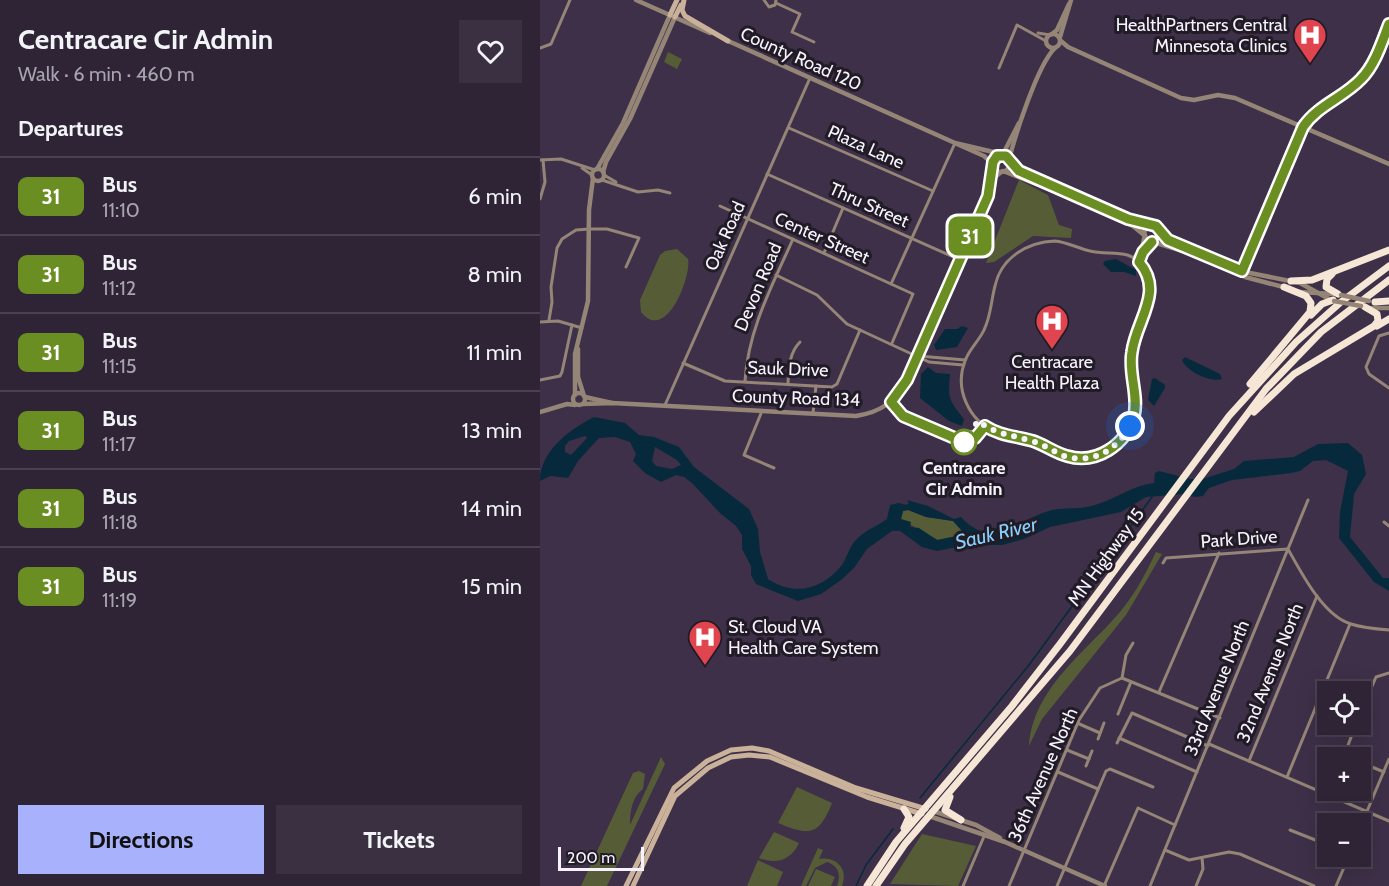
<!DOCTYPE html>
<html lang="en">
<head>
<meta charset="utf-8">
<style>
	body { margin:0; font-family:Cabin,sans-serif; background:#3a3042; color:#f1f3f6; height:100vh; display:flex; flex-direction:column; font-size:22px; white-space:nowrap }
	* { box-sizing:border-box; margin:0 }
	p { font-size:20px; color:#a7a4ad }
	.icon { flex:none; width:33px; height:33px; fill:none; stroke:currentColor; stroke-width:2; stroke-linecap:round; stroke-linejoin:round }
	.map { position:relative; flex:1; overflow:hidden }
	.panel { display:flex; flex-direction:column; background:#2e2436; width:540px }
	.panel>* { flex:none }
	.badge { padding:0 12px; border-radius:9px; font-size:21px; line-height:39px }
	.fabs { position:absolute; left:777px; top:681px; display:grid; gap:12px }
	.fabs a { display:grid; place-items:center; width:54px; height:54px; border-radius:0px; background:#2e2436; box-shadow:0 6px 24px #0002,0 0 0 2px #494151; font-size:30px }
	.scale { position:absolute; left:18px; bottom:15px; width:86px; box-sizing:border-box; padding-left:6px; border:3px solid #f8f2fe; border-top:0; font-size:16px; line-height:21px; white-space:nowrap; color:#f8f2fe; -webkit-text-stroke:4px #211b26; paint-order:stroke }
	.you { position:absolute; width:30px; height:30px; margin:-15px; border:4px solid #fff; border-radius:50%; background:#1a73e8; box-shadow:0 0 0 9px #1a73e833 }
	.map>.badge { position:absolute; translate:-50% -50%; box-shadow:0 0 0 3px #fff }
	h2 { padding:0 18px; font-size:22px; line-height:54px }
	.round { display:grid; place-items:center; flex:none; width:63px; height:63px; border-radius:0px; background:#3a3042 }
	.overview { display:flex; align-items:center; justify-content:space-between; height:102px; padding:0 18px }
	h1 { font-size:28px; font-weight:800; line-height:45px }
	.action { display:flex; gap:12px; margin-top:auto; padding:12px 18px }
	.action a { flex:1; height:69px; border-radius:0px; background:#a7b1fc; color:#111; font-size:24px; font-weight:800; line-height:69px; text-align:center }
	.action a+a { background:#3a3042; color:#f1f3f6 }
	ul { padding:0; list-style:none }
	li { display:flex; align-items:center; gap:18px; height:78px; padding:0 18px; border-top:2px solid #494151 }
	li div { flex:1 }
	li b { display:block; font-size:22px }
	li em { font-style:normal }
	li .badge { min-width:66px; font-weight:700; text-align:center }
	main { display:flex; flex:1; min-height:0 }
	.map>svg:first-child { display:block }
	.green { fill:#565d36 }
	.water { fill:#062a3c; fill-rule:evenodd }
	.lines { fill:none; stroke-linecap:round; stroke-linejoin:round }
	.stream { stroke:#062a3c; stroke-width:1.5 }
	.river { stroke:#062a3c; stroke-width:5 }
	.minor { stroke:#958576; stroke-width:3 }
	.tertiary { stroke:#958576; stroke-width:4.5 }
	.secondary { stroke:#cab199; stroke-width:5 }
	.trunk { stroke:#f6e6d6; stroke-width:7 }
	.tertiary-bridge { stroke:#958576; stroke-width:4.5 }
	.line-casing { stroke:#fff; stroke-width:14 }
	.line { stroke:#6b8e23; stroke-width:9 }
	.walk { stroke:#f8f2fe; stroke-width:6; stroke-dasharray:0 10.8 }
	.stop-dot { fill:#fff; stroke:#6b8e23; stroke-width:3 }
	.labels { text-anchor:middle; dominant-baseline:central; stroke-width:6; stroke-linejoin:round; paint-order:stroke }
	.poi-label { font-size:18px; fill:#f8f2fe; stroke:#211b26; text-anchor:end }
	.street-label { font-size:18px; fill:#f8f2fe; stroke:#211b26 }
	.stop-label { font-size:18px; font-weight:bold; fill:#f8f2fe; stroke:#211b26 }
	.water-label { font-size:20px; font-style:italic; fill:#88cffb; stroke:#211b26 }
</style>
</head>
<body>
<main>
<section class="panel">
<div class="overview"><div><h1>Centracare Cir Admin</h1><p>Walk · 6 min · 460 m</p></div><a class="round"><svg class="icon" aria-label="heart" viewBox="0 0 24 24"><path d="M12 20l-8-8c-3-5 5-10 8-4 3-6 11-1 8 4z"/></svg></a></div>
<h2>Departures</h2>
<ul>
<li><span class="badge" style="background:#6b8e23;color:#fff">31</span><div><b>Bus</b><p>11:10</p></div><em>6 min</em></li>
<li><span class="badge" style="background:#6b8e23;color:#fff">31</span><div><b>Bus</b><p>11:12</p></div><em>8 min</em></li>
<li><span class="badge" style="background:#6b8e23;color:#fff">31</span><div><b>Bus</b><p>11:15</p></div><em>11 min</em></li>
<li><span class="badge" style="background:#6b8e23;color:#fff">31</span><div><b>Bus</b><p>11:17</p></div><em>13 min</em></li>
<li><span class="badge" style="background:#6b8e23;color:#fff">31</span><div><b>Bus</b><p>11:18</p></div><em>14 min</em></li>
<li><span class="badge" style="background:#6b8e23;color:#fff">31</span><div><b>Bus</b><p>11:19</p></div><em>15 min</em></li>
</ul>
<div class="action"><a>Directions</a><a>Tickets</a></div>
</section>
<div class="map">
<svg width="849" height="886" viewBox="0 0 849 886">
	<rect width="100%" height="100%" fill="#3d3048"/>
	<g class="green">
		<path d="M128,52L142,59L137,69L124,62Z"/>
		<path d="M479,180L508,195L519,225L532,229L531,238L493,236L454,262L446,263Z"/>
		<path d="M137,249L148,259C152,275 126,344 101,312L100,300L120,255L125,251Z"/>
		<path d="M368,510L386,517L413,521L422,531L417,536L398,540C384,533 373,526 361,519L363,511Z"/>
		<path d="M616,552L622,554L586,615L502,719L489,746C493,688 545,653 580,612C595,594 606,573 616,552Z"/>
		<path d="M121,757L125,764L67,886H41L93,773L99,771L105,774L103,789C92,797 90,811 90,825Z"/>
		<path d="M257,787L292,803C279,836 269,836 238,823Z"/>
		<path d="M234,832L259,843C251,860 237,865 219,858Z"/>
		<path d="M382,834L436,846L418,886L350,884Z"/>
		<path d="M278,848L283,850L279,859C296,856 309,869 302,886H297C301,875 299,866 287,862L275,868L266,886H261Z"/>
		<path d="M218,860L243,872L237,886H207Z"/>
		<path d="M276,869L295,877L291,886H268Z"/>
	</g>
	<g class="water">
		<path d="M576,259L596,270V276L584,272H571L563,264L565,261Z"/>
		<path d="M422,326L428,328L417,347L396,350L394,345L405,329H417Z"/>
		<path d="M645,357L680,374L682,379C670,383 646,371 642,360Z"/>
		<path d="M388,367L396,373L410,374C408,398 408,399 424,419L422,426L409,421L380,398L381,374Z"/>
		<path d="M615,378L625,385V388L614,406L608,400L612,379Z"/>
		<path d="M54,417L85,423L99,435L114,437L139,447L154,467L209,509L218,529L220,552L228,579C254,597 283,589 302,565C307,557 309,547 316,540C325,530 336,527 347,519L350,505L359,503L366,505L369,503L367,500L388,506L414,519L421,517C452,551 478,519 512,510C527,507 544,510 558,504C577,498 594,485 614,483L615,473L619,471L650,479H663L694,469L704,461L754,457L778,444L808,443L822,455L826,474L814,494L810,537L843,578H849V591L834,582L799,538L800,512L808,471L786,460L773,461L760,471L751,473L692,480L669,488L663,496L655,497L644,494L606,497L581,512L510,527L484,539L462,545H427L397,551L382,547L360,531H352L327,549L314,568L301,580L281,594L258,601L216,584L211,575V566L202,549V535L196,526L180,513L152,483L144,477L136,475L121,482L105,473L93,461L96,454L90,442L75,437L59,438L38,461L28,478L10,476L0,481C0,451 29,430 54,417ZM45,436L47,438L31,455L25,452V446L29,441ZM115,447L137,460L141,465L132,469L116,466L112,461ZM368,510L386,517L413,521L422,531L417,536L397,540L379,528L370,527L371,522L361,519L363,511Z"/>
	</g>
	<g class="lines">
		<g class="stream">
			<path d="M380,798L489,665L612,497"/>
			<path d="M316,886L326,865L353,829"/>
		</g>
		<path class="river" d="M450,534L471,529"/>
		<g class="minor">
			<path d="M224,0L229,7L235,5L236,0"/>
			<path d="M236,3L260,14L252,32L274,42"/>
			<path d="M498,33L510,35"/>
			<path d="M0,48L11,44L30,0"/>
			<path d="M459,68L477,25L506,41"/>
			<path d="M249,128L393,191"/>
			<path d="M0,160L21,159L55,170"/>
			<path d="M42,168L52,175"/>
			<path d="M227,174L418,259"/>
			<path d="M64,175L76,182"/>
			<path d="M62,180L98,192L118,190L130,193"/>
			<path d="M0,199L5,182L3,160"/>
			<path d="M180,206L373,294L352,343"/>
			<path d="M515,241C527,242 537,248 550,251C570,256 589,247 603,267C623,294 595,324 591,352C587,386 605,414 578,443C569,453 556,458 542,458C522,459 509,445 491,441C479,438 467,437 456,432C429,421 414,389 425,361C429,349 439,341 444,330C451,316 451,301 455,286C461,258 487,242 515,241Z"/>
			<path d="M284,253L303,208"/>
			<path d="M594,257L602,245L604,235"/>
			<path d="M599,262L603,252L612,242"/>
			<path d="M236,275L277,295L307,324L389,362L423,365"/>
			<path d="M351,284L415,143"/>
			<path d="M9,320L12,302L11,287L17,248L22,239L36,230L49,229H67L99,238L86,267"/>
			<path d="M0,322L18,321L42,328"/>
			<path d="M849,333L839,336L826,367L829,374L849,388"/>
			<path d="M379,356L425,360"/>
			<path d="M143,363L185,381L292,387L297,384L320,330"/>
			<path d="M0,380L20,376L22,372L32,325"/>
			<path d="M205,381C208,330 232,286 253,239"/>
			<path d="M248,383C249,368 249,353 260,342"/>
			<path d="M125,405L270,78"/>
			<path d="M222,411L204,455L234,468"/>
			<path d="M273,413L276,386"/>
			<path d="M844,522L849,526"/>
			<path d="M623,563L626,558L748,549C761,572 783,616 811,624C823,628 836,629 849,630"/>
			<path d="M582,678L586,655L593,643"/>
			<path d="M619,692L679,553"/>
			<path d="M578,714L591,682"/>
			<path d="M820,714L836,677L849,673"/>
			<path d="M537,723L560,733"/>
			<path d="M579,738L657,772"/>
			<path d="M558,739L564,723"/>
			<path d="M577,743L592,713L668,746"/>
			<path d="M669,744L849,821"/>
			<path d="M527,750L549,759"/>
			<path d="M812,758L807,748L816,724"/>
			<path d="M709,761L777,596"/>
			<path d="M820,762L844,772"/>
			<path d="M546,766L552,751"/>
			<path d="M518,772L558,789"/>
			<path d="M747,777L810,624"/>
			<path d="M820,828L849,759"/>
			<path d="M750,830L788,845"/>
			<path d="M625,850L649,860L689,852L700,854L774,886"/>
			<path d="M423,886L445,834"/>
			<path d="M469,886L539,720L560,688L582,678L680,718"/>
			<path d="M517,886L566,771L570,769L613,787"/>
			<path d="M564,886L598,808L635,825"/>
			<path d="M610,886L768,500"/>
			<path d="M656,886L663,869L662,858"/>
			<path d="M796,886L809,856"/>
		</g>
		<g class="tertiary">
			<path d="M96,0L170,33"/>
			<circle cx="513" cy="41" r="7"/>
			<path d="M512,34L517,30L529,4"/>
			<path d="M520,37L531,0"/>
			<path d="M186,40L415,143L462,154"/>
			<path d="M521,41L528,47L641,98L654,100L678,95L695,98L849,164"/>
			<path d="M417,144L444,156L453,164"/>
			<path d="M463,154L479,123"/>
			<circle cx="461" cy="163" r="9"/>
			<path d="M469,159C476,133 497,67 514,49"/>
			<path d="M469,160L479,171L588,219L616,226L628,240L705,272L760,283L791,300"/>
			<circle cx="58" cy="175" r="6"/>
			<path d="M57,169L83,123L130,15"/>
			<path d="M463,171L517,192L593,226L604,235"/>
			<path d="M63,172L66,162L90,119L135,17"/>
			<path d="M448,193L453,166"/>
			<path d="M612,225L604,231L606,239L615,242L621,233"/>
			<path d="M613,242L646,252L705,277L747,288"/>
			<path d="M702,271L763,127C778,105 803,98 821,79C835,65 841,42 849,24"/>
			<path d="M760,292L794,294"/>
			<path d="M831,308H849"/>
			<path d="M38,349V377L44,396"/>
			<circle cx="39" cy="399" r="6"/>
			<path d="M35,395V354L48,301L49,210L53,178"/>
			<path d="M45,397L72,403"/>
			<path d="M43,404L72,403L316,416C341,412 355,402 367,380L454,178L461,172"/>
			<path d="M0,412L27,404L35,405"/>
			<path d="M393,811L436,825L460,838"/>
			<path d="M389,816L465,842L565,886"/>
		</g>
		<g class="secondary">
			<path d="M144,0L142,10L145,16L188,41"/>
			<path d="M130,15L137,0"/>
			<path d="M135,17L141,5"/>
			<path d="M86,886L134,788L167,761L191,750L212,748L229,751L316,788L386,809"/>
			<path d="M93,886L135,796L168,768L191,757L209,755L230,757L327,797L382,814"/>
		</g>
		<g class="trunk">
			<path d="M792,274L787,279L786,287L798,294"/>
			<path d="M751,281L772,280L849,250"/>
			<path d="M835,302L849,301"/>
			<path d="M771,315L782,304L793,300"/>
			<path d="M837,326L849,319"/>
			<path d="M710,384L770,312L771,303L766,296L744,287"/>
			<path d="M714,412L754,374L834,326L838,321L837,314L825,307"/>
			<path d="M410,797L405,810L421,820"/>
			<path d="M364,828L369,817L364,809"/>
			<path d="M327,886L356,842L472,706L520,644L689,416L756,342L801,302L849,266"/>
			<path d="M336,886L365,844L530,651L726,389L781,332L849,280"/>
		</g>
		<g class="tertiary-bridge">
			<path d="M801,295L829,301"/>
			<path d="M794,301L821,306"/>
		</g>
	</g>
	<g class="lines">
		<defs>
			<path id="line" d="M612,242L603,252L599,262C625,292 596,320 592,352C588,373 599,395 594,416C586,445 556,465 527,456C515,453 505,445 493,441C476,436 460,436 445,426L435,438L424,442L363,416L351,402L367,380L448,196L453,162L457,156H466L479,171L588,219L616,226L628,240L702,271L763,127C778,105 803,98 821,79C835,65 842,42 849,24"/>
		</defs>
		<use href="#line" class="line-casing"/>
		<use href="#line" class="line"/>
		<path class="walk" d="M424,442L438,421C456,435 474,435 495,442C505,445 514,452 524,456C552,465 577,450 590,426"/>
	</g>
	<defs>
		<symbol id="hospital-pin" viewBox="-11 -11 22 30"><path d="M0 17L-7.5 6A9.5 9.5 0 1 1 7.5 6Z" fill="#e0444e" stroke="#211b26"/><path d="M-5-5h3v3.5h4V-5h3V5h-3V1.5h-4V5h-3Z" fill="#fff"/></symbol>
	</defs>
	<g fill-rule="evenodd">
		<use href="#hospital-pin" x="751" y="16" width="38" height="52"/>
		<use href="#hospital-pin" x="493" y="302" width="38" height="52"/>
		<use href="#hospital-pin" x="146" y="618" width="38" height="52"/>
	</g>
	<circle class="stop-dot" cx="424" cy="442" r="12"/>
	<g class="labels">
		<g class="poi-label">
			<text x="747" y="25">HealthPartners Central<tspan x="747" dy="21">Minnesota Clinics</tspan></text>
			<text x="512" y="362" text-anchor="middle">Centracare<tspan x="512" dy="21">Health Plaza</tspan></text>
			<text x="188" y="627" text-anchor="start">St. Cloud VA<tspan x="188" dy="21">Health Care System</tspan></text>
		</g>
		<g class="street-label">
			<text transform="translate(261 59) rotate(24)">County Road 120</text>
			<text transform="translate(326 147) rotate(24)">Plaza Lane</text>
			<text transform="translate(329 205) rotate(24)">Thru Street</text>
			<text transform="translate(185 236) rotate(-66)">Oak Road</text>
			<text transform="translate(282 238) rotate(24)">Center Street</text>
			<text transform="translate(218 287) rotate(-67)">Devon Road</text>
			<text transform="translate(248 369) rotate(2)">Sauk Drive</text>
			<text transform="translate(256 398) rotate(2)">County Road 134</text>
			<text transform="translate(699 539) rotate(-4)">Park Drive</text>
			<text transform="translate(566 557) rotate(-54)">MN Highway 15</text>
			<text transform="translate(730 673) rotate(-68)">32nd Avenue North</text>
			<text transform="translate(677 688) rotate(-68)">33rd Avenue North</text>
			<text transform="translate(503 775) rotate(-66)">36th Avenue North</text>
		</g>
		<g class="stop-label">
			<text x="424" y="468">Centracare<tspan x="424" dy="21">Cir Admin</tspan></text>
		</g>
		<g class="water-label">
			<text transform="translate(456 533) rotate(-13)">Sauk River</text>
		</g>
	</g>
</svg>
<div class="fabs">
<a><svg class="icon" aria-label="locate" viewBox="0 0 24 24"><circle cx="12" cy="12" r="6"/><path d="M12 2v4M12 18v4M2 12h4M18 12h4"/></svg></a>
<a>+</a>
<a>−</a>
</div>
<div class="scale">200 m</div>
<div class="you" style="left:590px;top:426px"></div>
<b class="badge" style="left:430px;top:236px;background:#6b8e23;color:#fff">31</b>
</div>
</main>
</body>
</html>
